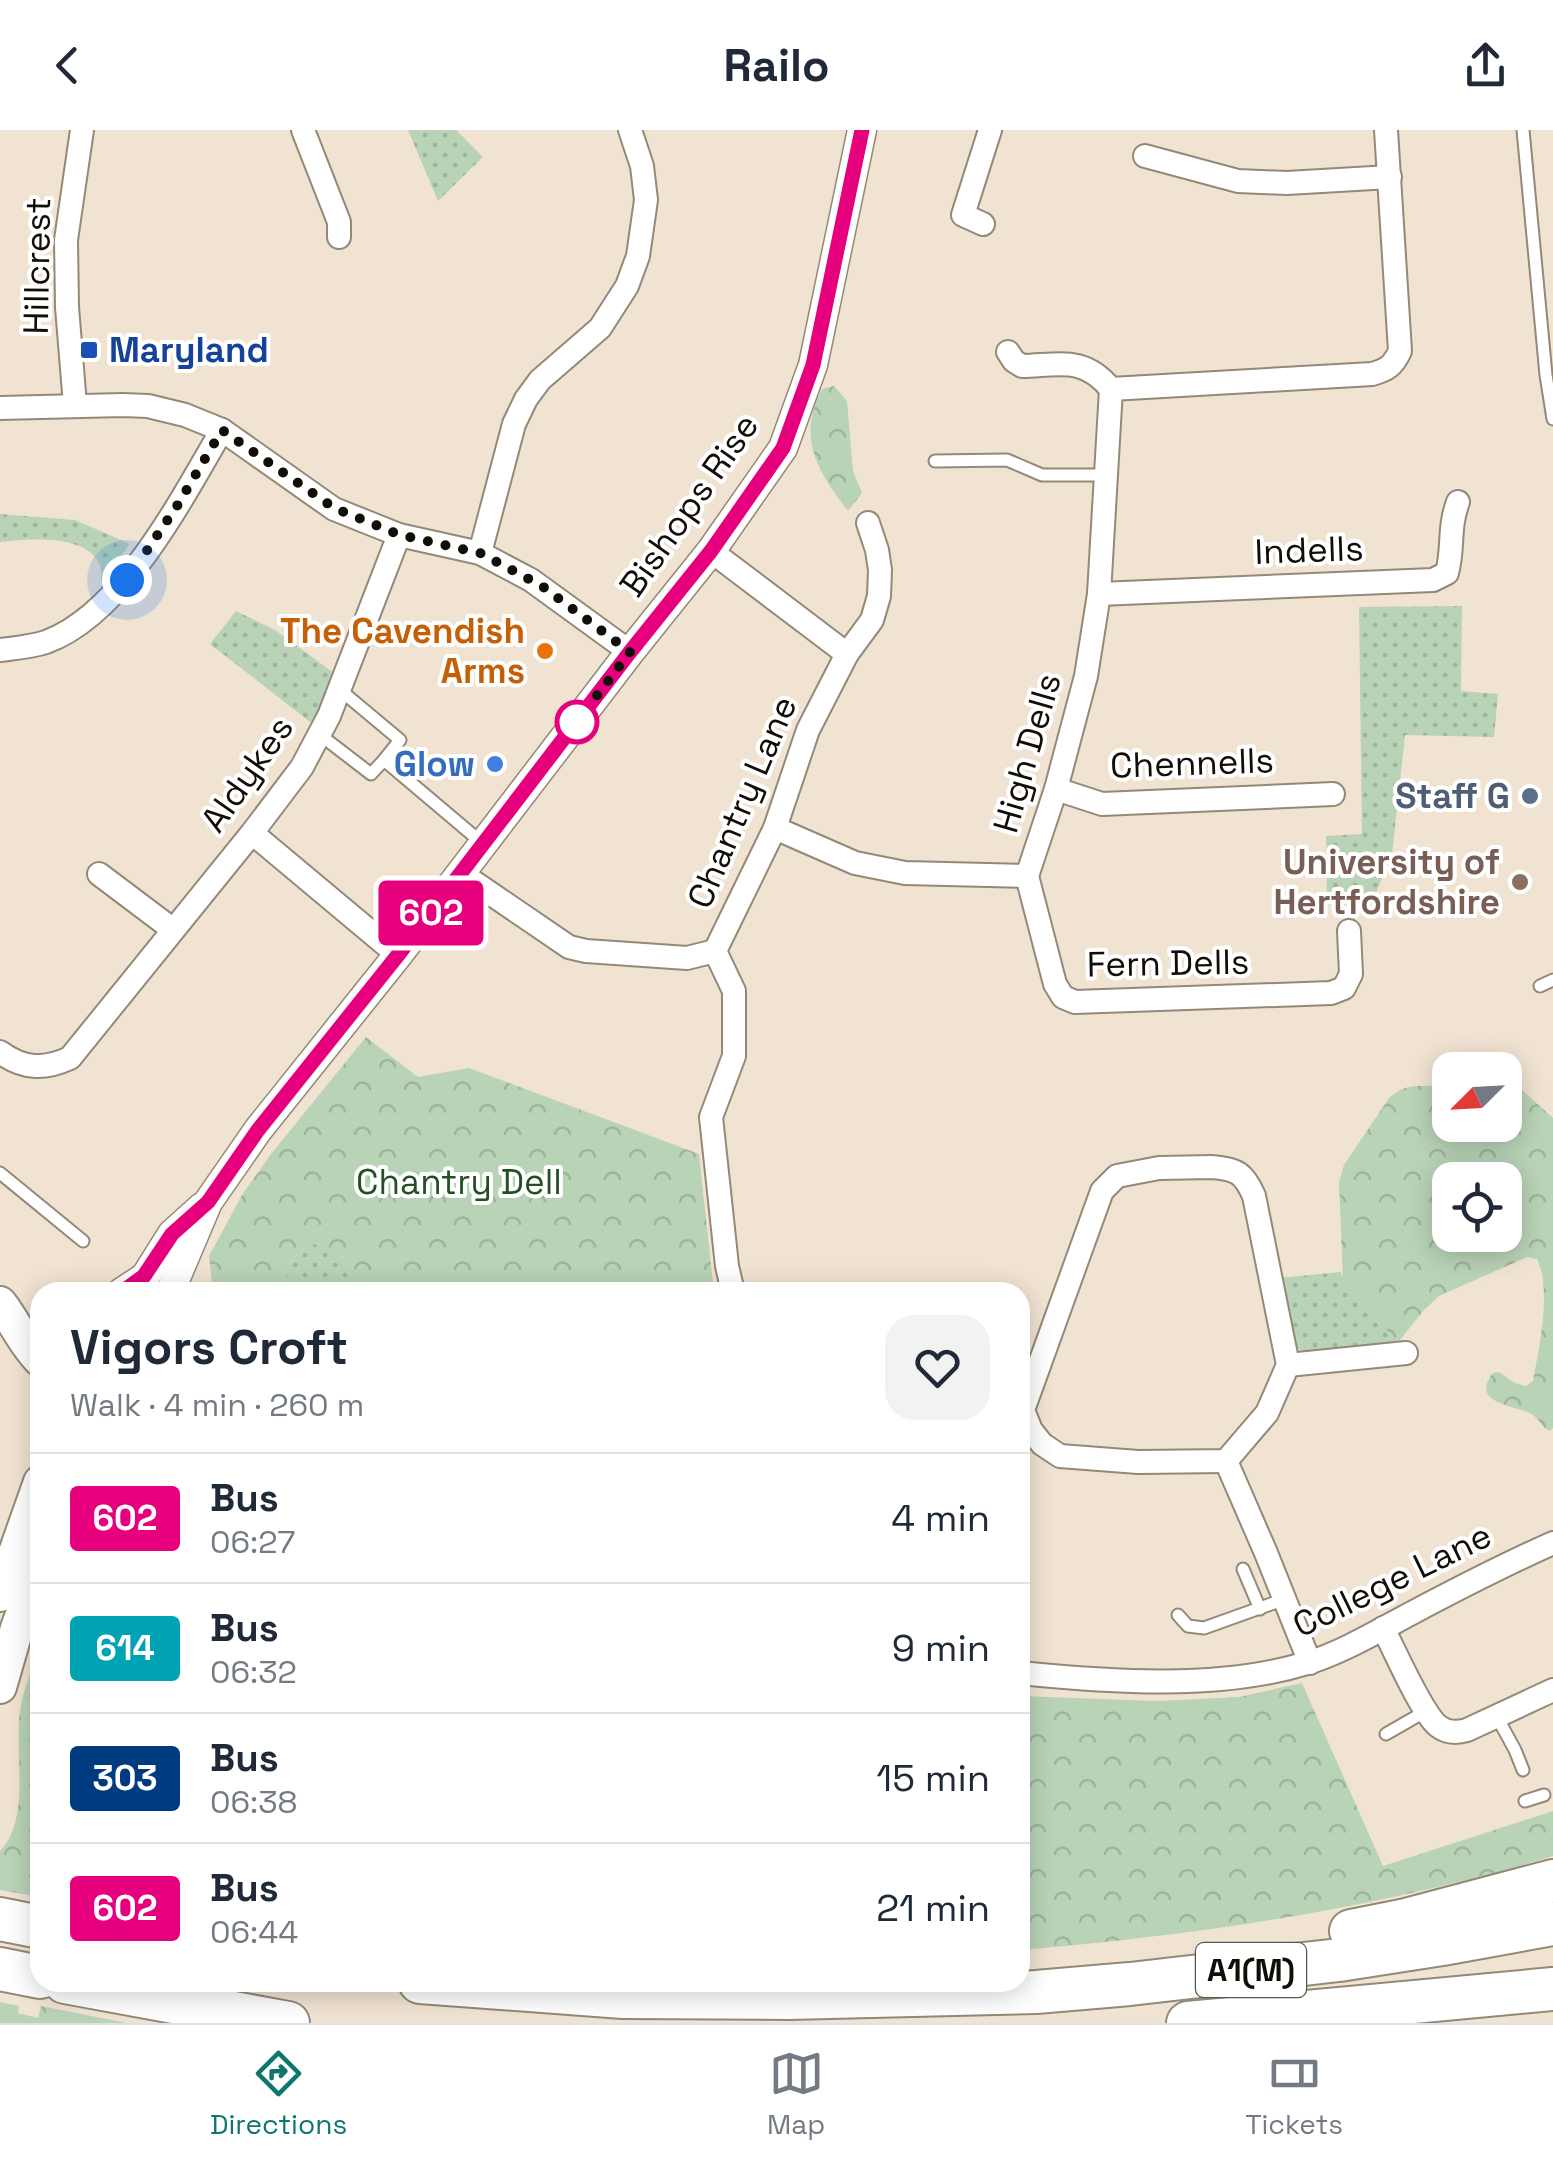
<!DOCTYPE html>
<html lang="en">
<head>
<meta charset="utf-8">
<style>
	body { margin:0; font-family:"Space Grotesk",sans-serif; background:#f2f2f3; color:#1f2937; height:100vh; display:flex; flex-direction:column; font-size:38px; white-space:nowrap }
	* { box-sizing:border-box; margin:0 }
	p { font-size:32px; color:#747a83 }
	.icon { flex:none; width:55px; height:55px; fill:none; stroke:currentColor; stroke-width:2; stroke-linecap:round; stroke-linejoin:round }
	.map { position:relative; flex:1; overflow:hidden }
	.sheet { position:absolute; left:30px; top:1152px; width:1000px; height:710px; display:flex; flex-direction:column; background:#fff; border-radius:30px; box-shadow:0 5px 25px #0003 }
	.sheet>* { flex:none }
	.badge { padding:0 20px; border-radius:8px; font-size:35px; line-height:65px }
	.needle { width:65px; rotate:246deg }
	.fabs { position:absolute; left:1432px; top:922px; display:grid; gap:20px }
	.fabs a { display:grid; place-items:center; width:90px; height:90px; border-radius:20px; background:#fff; box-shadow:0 5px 25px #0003; font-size:50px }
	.you { position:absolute; width:50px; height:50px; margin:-25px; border:8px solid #fff; border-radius:50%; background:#1a73e8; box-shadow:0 0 0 15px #1a73e833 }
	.map>.badge { position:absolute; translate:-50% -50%; box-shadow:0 0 0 5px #fff }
	.round { display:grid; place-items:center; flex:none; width:105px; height:105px; border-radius:30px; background:#f2f2f3 }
	.overview { display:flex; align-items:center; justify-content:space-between; height:170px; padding:0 40px }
	h1 { font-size:48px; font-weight:700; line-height:75px }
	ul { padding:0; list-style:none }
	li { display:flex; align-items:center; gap:30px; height:130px; padding:0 40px; border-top:2px solid #e0e1e3 }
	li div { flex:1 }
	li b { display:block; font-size:38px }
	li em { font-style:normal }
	li .badge { min-width:110px; font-weight:700; text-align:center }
	header { display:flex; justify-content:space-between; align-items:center; height:130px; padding:0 40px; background:#fff; font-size:45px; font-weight:700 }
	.tabs { display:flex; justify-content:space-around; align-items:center; height:140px; border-top:2px solid #e0e1e3; background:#fff; font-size:28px; color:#747a83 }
	.tabs a { display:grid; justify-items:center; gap:5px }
	.tabs .current { color:#0f766e }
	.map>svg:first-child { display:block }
	.green { fill:url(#green-dots) }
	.forest { fill:url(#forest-crowns); fill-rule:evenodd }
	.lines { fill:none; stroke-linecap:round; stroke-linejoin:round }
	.service-casing { stroke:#948878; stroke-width:15 }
	.minor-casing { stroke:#948878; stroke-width:26 }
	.tertiary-casing { stroke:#948878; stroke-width:31 }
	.secondary-casing { stroke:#948878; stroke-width:36 }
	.motorway-casing { stroke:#948878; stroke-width:46 }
	.service { stroke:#fff; stroke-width:11 }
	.minor { stroke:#fff; stroke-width:22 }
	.tertiary { stroke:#fff; stroke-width:28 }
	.secondary { stroke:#fff; stroke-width:32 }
	.motorway { stroke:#fff; stroke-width:42 }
	.line-casing { stroke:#fff; stroke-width:22 }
	.line { stroke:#e6007e; stroke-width:15 }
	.walk { stroke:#110d07; stroke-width:10; stroke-dasharray:0 18 }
	.transit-dot { fill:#1a4fb4; stroke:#fff; stroke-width:4 }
	.food-dot { fill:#e8710a; stroke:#fff; stroke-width:4 }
	.stop-dot { fill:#fff; stroke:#e6007e; stroke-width:5 }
	.shop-dot { fill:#3f7fe0; stroke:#fff; stroke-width:4 }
	.service-dot { fill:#5c6f8a; stroke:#fff; stroke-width:4 }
	.education-dot { fill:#8d6e63; stroke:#fff; stroke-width:4 }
	.labels { text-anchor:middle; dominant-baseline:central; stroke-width:8; stroke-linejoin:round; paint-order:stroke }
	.shield { fill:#fff; stroke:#585651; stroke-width:2.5 }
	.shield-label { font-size:32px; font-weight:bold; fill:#110d07 }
	.street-label { font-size:35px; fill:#110d07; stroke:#fff }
	.transit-label { font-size:35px; font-weight:bold; fill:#164399; stroke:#fff; text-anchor:start }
	.food-label { font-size:35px; font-weight:bold; fill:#c56008; stroke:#fff; text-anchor:end }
	.shop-label { font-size:35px; font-weight:bold; fill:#366cbe; stroke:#fff; text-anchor:end }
	.service-label { font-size:35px; font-weight:bold; fill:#4e5e75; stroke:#fff; text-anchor:end }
	.education-label { font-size:35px; font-weight:bold; fill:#785e54; stroke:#fff; text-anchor:end }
	.park-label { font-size:35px; fill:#244f23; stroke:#fff }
</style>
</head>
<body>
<header><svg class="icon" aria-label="back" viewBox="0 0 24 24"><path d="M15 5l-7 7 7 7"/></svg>Railo<svg class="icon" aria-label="share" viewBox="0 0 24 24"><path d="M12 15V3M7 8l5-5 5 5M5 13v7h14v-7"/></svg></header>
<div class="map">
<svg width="1553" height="1893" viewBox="0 0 1553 1893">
	<defs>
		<pattern id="green-dots" width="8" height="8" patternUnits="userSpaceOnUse" patternTransform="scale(2.5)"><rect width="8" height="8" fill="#b9d3b7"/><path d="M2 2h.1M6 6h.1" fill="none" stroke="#9eb49c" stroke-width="1.8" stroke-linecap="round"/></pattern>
		<pattern id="forest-crowns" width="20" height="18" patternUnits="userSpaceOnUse" patternTransform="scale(2.5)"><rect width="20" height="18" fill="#b9d3b7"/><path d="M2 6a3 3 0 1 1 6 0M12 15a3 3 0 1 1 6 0" fill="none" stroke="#9eb49c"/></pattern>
	</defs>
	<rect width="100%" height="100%" fill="#f1e3d2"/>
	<g class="green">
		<path d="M408,0H456L483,27L438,71Z"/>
		<path d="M0,384L75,390L130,414L101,452C101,446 102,440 100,435C87,403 26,409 0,412Z"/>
		<path d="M1462,476L1461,561L1498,564L1494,607L1405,605L1392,724L1371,775L1327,774L1326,706L1362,704L1359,477Z"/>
		<path d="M236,481L275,500L334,543L314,595L210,514Z"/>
		<path d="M311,1113C329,1118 345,1125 356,1141C362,1150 361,1156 371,1162H288C280,1141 294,1125 311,1113Z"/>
		<path d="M1341,1142C1346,1162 1357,1158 1369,1171C1382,1183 1382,1202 1399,1211L1307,1225L1293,1215L1279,1148Z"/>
	</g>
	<g class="forest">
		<path d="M834,256L847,271L853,341L862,363L848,381C818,341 796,309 822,259Z"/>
		<path d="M366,907L418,947L469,938L699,1024L714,1162H371C361,1156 362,1151 356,1141C345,1125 329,1118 311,1113C294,1125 280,1141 288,1162H213L209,1126L242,1065L271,1024Z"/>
		<path d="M1450,950V995H1505V953L1520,958L1553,988V1298L1550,1301C1541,1297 1541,1291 1533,1285C1519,1275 1468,1275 1493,1243L1499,1242L1515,1253L1526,1256L1533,1251C1539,1219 1552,1158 1537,1129L1527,1127L1439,1166L1424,1180L1399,1211C1382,1202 1382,1183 1369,1171C1360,1162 1350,1160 1343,1150L1339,1052L1344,1035L1389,968C1414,946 1425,964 1450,950ZM1450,1050H1505V1105H1450Z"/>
		<path d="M40,1515V1767L0,1760V1721C33,1686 12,1620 21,1575C25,1555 34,1535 40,1515Z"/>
		<path d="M1302,1553L1383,1736L1553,1681V1726C1380,1778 1200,1805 1020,1820V1566L1157,1571L1239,1567Z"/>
		<path d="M0,1872L19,1876L18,1883L38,1888L41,1876L127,1893H0Z"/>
	</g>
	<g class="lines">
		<defs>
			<g id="service">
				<path d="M1523,0L1546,245L1553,289"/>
				<path d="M935,331L1007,330L1042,345H1106"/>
				<path d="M339,559L400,610L384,630"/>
				<path d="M319,604L371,644L384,630L481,712"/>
				<path d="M1540,856L1553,850"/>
				<path d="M0,1043L83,1111"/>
				<path d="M1243,1439L1260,1479"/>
				<path d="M1178,1485L1188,1496L1204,1498L1285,1469"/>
				<path d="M1497,1587L1515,1620L1523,1640"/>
				<path d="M1386,1604L1426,1581"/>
				<path d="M1525,1671L1544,1665"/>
			</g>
			<g id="minor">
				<path d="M303,0L339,92V107"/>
				<path d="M1145,26L1238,51L1287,53L1390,47"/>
				<path d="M983,94L963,85L990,0"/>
				<path d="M1008,222L1014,231L1022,236C1060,235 1084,226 1111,259"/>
				<path d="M75,275L67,177L66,110L82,0"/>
				<path d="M0,278L123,275L148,276L185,285L222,300L334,379L399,405L480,423L531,450L630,522"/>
				<path d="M711,421L847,524"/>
				<path d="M480,423L514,294L526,269L540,250L600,198L627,156L638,126L646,70L642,36L630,0"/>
				<path d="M1099,464L1433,450L1447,443C1454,416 1448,399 1458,372"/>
				<path d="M0,520C15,518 31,517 46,512C123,484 182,368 222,300"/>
				<path d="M1056,659L1102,674L1333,664"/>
				<path d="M775,698L855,733L905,743L1027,746L1056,659L1086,546L1099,464L1111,259L1372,244C1387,240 1393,236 1400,221L1386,0"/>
				<path d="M252,703L398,825"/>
				<path d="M99,744L172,799"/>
				<path d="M462,744L569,817L586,821L687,828L715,821"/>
				<path d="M1027,746L1055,854L1063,867L1075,872L1331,863L1344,858L1351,844L1349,801"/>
				<path d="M0,922C23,939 44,940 70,928L252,703L302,637L329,586L399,405"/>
				<path d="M1212,1037C1237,1039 1244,1043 1254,1066L1288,1235L1267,1283L1226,1331L1138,1332L1060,1326L1042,1314L1031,1300L1023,1280L1102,1061L1117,1046L1159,1038Z"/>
				<path d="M733,1162L727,1136L711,987L734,926V861L715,821L775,698L808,600L847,524L872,490L879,466L880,440L877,420L868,393"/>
				<path d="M1288,1235L1406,1223"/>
				<path d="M1226,1331L1266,1423L1310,1533"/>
				<path d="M1383,1498C1395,1521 1421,1582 1438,1596C1447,1603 1457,1603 1467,1600L1553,1560"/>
				<path d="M1020,1543C1110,1552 1220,1560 1307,1533C1339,1524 1380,1500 1410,1484C1457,1459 1504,1435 1553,1413"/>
			</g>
			<g id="tertiary">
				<path d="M122,1162L145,1147L172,1104L202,1077"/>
				<path d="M170,1162L208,1072L258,1000L398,825L630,522L711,421L783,318L813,235L862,0"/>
			</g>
			<g id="secondary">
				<path d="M0,1173C15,1192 23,1213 40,1230"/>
				<path d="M0,1465L40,1352"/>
				<path d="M0,1557L17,1498L40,1435"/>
			</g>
			<g id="motorway">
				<path d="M0,1789L40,1797"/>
				<path d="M1351,1801L1406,1790L1553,1751"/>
				<path d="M0,1839L40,1847"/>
				<path d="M65,1852L288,1893"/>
				<path d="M420,1852L623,1867L788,1868L1036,1862L1130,1854L1339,1830L1442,1814L1553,1794"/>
				<path d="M1188,1893L1553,1859"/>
			</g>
		</defs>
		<use href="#service" class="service-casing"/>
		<use href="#minor" class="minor-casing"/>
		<use href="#tertiary" class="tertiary-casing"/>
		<use href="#secondary" class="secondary-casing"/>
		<use href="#motorway" class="motorway-casing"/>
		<use href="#service" class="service"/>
		<use href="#minor" class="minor"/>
		<use href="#tertiary" class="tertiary"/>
		<use href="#secondary" class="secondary"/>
		<use href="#motorway" class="motorway"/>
	</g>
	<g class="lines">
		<defs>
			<path id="line" d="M122,1162L144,1146L172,1104L208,1072L258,1000L398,825L630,522L711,421L783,318L813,235L862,0"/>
		</defs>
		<use href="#line" class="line-casing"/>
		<use href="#line" class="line"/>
		<path class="walk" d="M127,450L177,376L222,300L334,378L400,405L480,423L542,456L630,522L577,592"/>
	</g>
	<rect class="transit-dot" x="79" y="210" width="20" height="20" rx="5"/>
	<circle class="food-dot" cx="545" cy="521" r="10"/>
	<circle class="stop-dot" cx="577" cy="592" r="20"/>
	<circle class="shop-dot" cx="495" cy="634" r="10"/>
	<circle class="service-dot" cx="1530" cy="666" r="10"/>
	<circle class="education-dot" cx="1520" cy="752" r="10"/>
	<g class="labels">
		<rect class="shield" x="1196" y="1813" width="110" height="54" rx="8"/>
		<g class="shield-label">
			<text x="1251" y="1840">A1(M)</text>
		</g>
		<g class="street-label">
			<text transform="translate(37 136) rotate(-89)">Hillcrest</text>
			<text transform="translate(689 375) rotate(-55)">Bishops Rise</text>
			<text transform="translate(1309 420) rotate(-2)">Indells</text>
			<text transform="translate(1027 623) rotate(-74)">High Dells</text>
			<text transform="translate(1192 633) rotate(-2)">Chennells</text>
			<text transform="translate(247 644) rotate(-55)">Aldykes</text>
			<text transform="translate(742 672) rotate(-67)">Chantry Lane</text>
			<text transform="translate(1168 833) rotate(-1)">Fern Dells</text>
			<text transform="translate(1392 1450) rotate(-26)">College Lane</text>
		</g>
		<g class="transit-label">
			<text x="109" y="220">Maryland</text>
		</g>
		<g class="food-label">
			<text x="525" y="501">The Cavendish<tspan x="525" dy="40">Arms</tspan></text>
		</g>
		<g class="shop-label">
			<text x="475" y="634">Glow</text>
		</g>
		<g class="service-label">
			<text x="1510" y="666">Staff G</text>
		</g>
		<g class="education-label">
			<text x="1500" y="732">University of<tspan x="1500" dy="40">Hertfordshire</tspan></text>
		</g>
		<g class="park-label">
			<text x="459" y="1052">Chantry Dell</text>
		</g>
	</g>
</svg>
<div class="fabs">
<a><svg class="needle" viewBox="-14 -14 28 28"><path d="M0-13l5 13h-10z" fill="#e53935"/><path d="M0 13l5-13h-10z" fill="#747a83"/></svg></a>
<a><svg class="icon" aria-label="locate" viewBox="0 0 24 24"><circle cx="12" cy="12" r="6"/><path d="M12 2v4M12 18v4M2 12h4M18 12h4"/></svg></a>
</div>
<div class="you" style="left:127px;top:450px"></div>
<b class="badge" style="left:431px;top:783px;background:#e6007e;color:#fff">602</b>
<section class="sheet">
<div class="overview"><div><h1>Vigors Croft</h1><p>Walk · 4 min · 260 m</p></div><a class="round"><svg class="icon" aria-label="heart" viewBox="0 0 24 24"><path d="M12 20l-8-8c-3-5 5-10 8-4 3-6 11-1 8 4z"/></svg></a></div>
<ul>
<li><span class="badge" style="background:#e6007e;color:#fff">602</span><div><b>Bus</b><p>06:27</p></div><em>4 min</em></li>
<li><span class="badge" style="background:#00a3b4;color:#fff">614</span><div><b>Bus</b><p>06:32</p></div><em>9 min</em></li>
<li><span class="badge" style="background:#003b80;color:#fff">303</span><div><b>Bus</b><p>06:38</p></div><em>15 min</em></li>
<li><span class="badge" style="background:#e6007e;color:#fff">602</span><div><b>Bus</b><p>06:44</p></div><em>21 min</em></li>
</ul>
</section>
</div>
<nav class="tabs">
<a class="current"><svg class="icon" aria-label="directions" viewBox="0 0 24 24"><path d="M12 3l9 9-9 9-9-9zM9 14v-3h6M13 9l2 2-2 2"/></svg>Directions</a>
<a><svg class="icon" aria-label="map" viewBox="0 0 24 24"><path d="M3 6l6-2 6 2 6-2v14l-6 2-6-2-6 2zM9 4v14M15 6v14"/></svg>Map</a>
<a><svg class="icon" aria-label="tickets" viewBox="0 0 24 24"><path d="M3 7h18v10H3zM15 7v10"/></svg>Tickets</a>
</nav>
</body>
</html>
